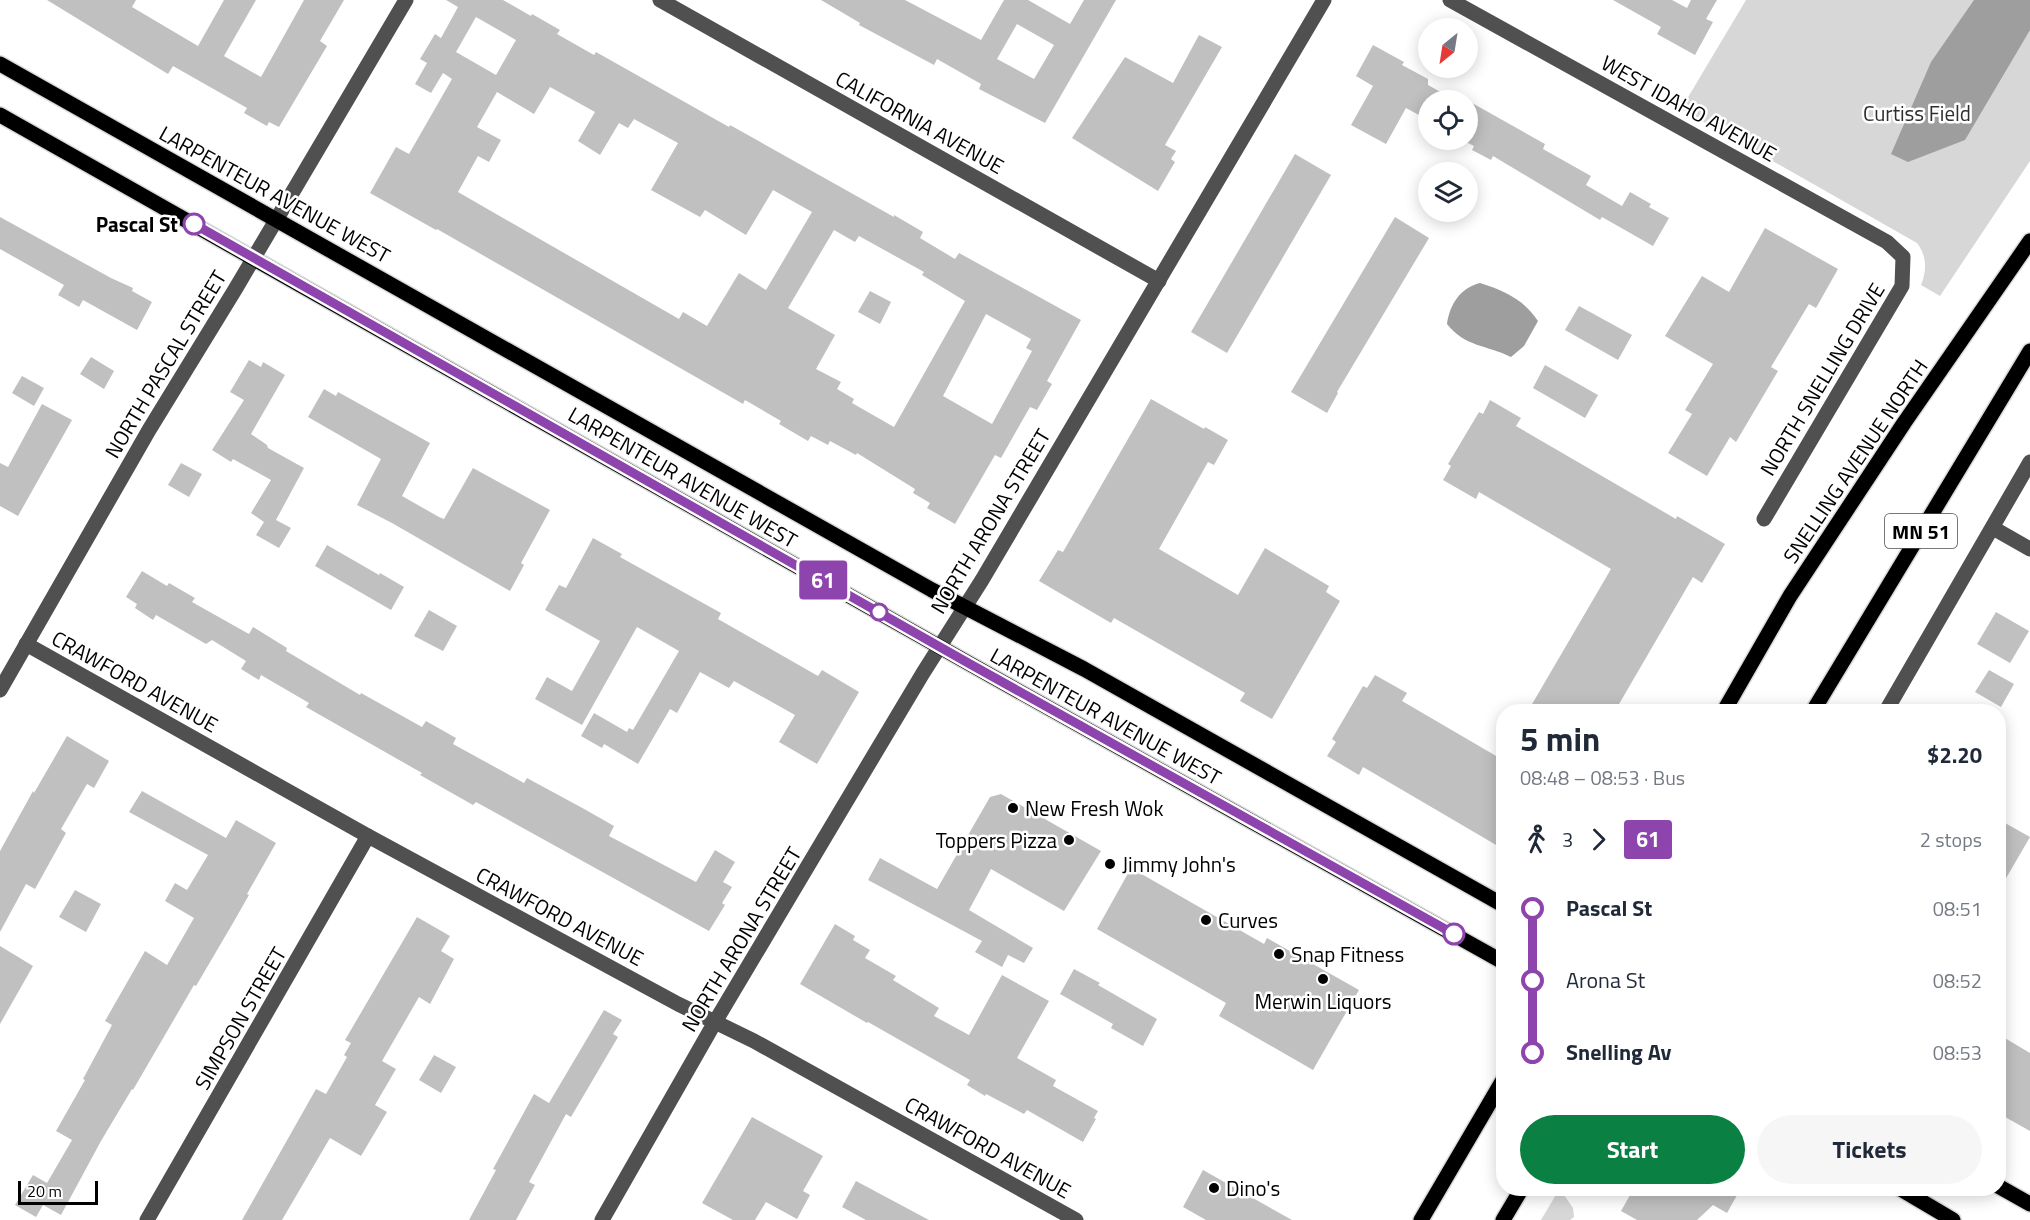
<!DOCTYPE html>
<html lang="en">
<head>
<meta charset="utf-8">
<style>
	body { margin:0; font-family:"Titillium Web",sans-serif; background:#f6f6f7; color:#1f2937; height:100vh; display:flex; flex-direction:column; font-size:22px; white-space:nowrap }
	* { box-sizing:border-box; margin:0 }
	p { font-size:20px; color:#747a83 }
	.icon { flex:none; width:33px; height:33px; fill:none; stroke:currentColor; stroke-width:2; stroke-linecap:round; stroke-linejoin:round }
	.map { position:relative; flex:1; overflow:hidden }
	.details { position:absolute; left:1496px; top:704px; width:510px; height:492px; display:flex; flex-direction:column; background:#fff; border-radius:24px; box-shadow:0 3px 15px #0003 }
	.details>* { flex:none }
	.badge { padding:0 12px; border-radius:4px; font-size:21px; line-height:39px }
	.needle { width:39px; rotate:210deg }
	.buttons { position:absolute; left:1418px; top:18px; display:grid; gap:12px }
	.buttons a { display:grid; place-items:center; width:60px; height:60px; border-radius:50%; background:#fff; box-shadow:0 3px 15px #0003; font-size:30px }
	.scale { position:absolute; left:18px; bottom:15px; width:80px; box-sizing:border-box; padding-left:6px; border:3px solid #000; border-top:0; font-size:16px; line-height:21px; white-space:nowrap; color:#000; -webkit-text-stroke:4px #fff; paint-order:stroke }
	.map>.badge { position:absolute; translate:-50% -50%; box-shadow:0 0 0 3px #fff }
	.legs { display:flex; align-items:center; gap:9px; height:66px; padding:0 24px; font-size:20px }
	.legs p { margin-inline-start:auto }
	.overview { display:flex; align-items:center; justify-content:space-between; height:102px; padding:0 24px }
	h1 { font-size:33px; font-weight:700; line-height:45px }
	.cta { display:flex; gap:12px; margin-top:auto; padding:12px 24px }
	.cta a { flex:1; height:69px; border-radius:36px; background:#0b8043; color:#fff; font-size:24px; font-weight:700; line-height:69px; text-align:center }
	.cta a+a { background:#f6f6f7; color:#1f2937 }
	ul { padding:0 24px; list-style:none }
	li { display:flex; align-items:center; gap:21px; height:72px; font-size:22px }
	li i { display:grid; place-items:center; width:9px; height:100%; margin:0 8px; background:currentColor }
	li i::after { content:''; width:15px; height:15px; margin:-8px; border:4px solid; border-radius:50%; background:#fff }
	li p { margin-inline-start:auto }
	li:first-child i { background:linear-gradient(#0000 50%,currentColor 0) }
	li:last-child i { background:linear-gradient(currentColor 50%,#0000 0) }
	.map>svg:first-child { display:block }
	.green { fill:#d7d7d7 }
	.water { fill:#9e9e9e }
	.building { fill:#c0c0c0; fill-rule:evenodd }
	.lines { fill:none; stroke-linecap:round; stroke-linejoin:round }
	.major-casing { stroke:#dbdbdb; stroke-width:18 }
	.minor { stroke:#505050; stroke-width:15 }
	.major { stroke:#000; stroke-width:15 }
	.line-1-casing { stroke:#fff; stroke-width:14 }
	.line-1 { stroke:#8e44ad; stroke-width:9 }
	.stop-1-dot { fill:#fff; stroke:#8e44ad; stroke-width:3 }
	.poi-dot { fill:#000; stroke:#fff; stroke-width:2 }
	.labels { text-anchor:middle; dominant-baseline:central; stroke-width:5; stroke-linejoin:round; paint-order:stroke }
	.shield { fill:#fff; stroke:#4c4c4c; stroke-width:1.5 }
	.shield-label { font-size:20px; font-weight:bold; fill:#000 }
	.street-label { font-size:21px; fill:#000; stroke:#fff }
	.park-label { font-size:21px; fill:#2e2e2e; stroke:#fff }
	.stop-label { font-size:21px; font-weight:bold; fill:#000; stroke:#fff; text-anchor:end }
	.poi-label { font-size:21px; fill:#000; stroke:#fff; text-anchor:start }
</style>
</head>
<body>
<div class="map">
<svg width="2030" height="1220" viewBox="0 0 2030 1220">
	<rect width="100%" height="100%" fill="#fff"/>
	<g class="green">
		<path d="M1746,0H2030V161L1940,296L1921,285C1927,270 1927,256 1917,243L1681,109Z"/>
		<path d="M1560,1188H1568L1564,1195L1573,1208L1574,1217L1570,1220H1541Z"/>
	</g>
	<g class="water">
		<path d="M1974,0H2030V30L1965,140L1908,162L1891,154L1931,62Z"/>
		<path d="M1480,283C1505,291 1523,299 1538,321L1524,346L1511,357C1487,345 1465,347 1447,324C1450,304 1460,288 1480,283Z"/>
	</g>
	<g class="building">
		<path d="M47,0H136L132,7L198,46L224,0H256L224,56L261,77L304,0H344L320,41L327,46L279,127L269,122L267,126L244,113L247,108L173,66L168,74Z"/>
		<path d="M446,0H503L531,16L532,14L560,30L557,34L594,55L596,52L729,127L730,125L894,217V215L923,232L920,238L955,259L959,253L1081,320L1047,381L1052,384L1037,410L1030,407L1001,458L995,455L955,524L927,508L930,503L913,493L915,489L857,453L856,455L830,441L828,445L811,436L808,441L779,424L781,421L745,400L743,404L437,229L436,230L370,193L396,147L409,154L452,79L443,73L431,93L415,84L427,63L420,59L435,34L441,38L458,7ZM476,17L516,40L496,75L456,52ZM550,87L595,112L578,141L600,155L619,123L628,128L634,119L678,143L651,190L700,217L705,210L746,235L773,190L812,212L766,290L739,273L707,326L683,312L679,319L458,192L478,156L489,162L501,140L477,127L497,92L534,114ZM834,230L855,242L859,236L924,272L922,275L965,301L894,427L852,403L854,399L837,389L841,382L816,369L835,335L788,308ZM986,314L1031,339L1026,348L1032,351L992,424L943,396Z"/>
		<path d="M821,0H905L981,40L1004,0H1028L1070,24L1084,0H1116L1045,123L979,89L981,84L937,59L934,65L859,25L860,23ZM1017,24L1054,45L1034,79L997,59Z"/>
		<path d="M1613,0H1672L1687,8L1691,0H1717L1706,19L1713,22L1695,55L1657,34L1661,27Z"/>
		<path d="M1199,35L1222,47L1165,145L1176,151L1171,159L1175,162L1158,191L1072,138L1125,57L1173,83Z"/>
		<path d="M1373,45L1404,62L1402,65L1428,79V85L1455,100H1428V120L1406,108L1386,144L1351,125L1373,86L1356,76Z"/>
		<path d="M1465,99L1545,144L1543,149L1591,176L1586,185L1622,206L1630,192L1651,204L1649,207L1669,218L1653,246L1602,217L1600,220L1493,156L1491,160L1472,150L1474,146L1462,140H1467V100H1464Z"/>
		<path d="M1295,154L1331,175L1227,353L1191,332Z"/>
		<path d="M0,217L111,278L133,288L132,291L152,302L137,330L83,300L79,307L58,295L64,285L0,249Z"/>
		<path d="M1395,217L1429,238L1337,392L1338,393L1327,413L1291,392Z"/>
		<path d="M1765,228L1838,269L1816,308L1809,304L1771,367L1778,371L1736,442L1730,437L1707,476L1668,453L1692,414L1685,410L1713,364L1665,336L1702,276L1729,292Z"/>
		<path d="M870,291L891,302L880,324L858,312Z"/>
		<path d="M1579,306L1632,335L1618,360L1565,330Z"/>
		<path d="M91,357L114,371L104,389L80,374Z"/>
		<path d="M249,360L261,367L263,362L285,375L251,434L267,445L268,448L304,468L276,520L291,528L279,548L256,535L264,522L251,513L271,480L233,459L231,462L212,450L244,400L230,392Z"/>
		<path d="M1545,365L1598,395L1585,418L1533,388Z"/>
		<path d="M22,376L44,388L34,406L12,393Z"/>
		<path d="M324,389L336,396L338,392L430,443L402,496L439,517L444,519L473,468L550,510L521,563L524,565L510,591L392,523L357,505L381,459L308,417Z"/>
		<path d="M1151,399L1204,429L1205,427L1228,440L1214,465L1208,462L1159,549L1238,595L1265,548L1329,586L1326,592L1340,601L1272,719L1240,701L1245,693L1114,618L1111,623L1039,581L1058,550L1063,552Z"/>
		<path d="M1490,400L1521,418L1516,426L1676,519L1677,516L1725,544L1702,583L1693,577L1615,711H1528L1611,569L1479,492L1476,499L1443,480L1451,466L1448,464L1479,412L1483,414Z"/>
		<path d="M42,404L72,420L18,516L0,506V463L8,467Z"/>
		<path d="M181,463L202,474L189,497L168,485Z"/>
		<path d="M593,538L622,554L620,557L721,613L718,619L818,676L822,670L859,692L817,764L779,742L795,715L734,681L729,688L700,672L677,713L670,709L638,764L604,744L602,748L581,736L594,713L627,732L629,728L633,730L679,651L637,627L582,725L535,699L547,677L572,691L600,641L545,610L559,585L566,588Z"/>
		<path d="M327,545L379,575L380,573L404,587L391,610L315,566Z"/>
		<path d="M142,571L167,586L169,583L195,598L192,602L249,634L253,627L287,648L286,651L360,695L361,693L422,727L426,721L456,738L453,744L524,783L527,778L586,810L614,826L609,836L696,882L715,850L735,862L723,882L732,887L722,903L725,905L709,931L476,802L473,805L420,775L422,773L306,707L309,703L261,675L259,680L241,669L246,661L212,640L206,644L156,615L153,620L135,608L137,604L126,597Z"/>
		<path d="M429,610L457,626L443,651L414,636Z"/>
		<path d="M1996,612L2029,631L2010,663L1977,644Z"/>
		<path d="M1989,670L2014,684L2001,707L1975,692Z"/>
		<path d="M1375,675L1407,693L1402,701L1503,760V849L1363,767L1359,775L1327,756L1336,742L1332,739L1363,686L1367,688Z"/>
		<path d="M67,736L109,761L94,788L87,784L61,829L66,833L35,889L26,884L0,932V851L33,791L34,793Z"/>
		<path d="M142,791L226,838L236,820L276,843L247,894L249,895L233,923L196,986L194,985L133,1090L132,1089L101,1141L61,1215L43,1205L36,1217L15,1205L33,1175L47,1183L72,1140L56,1131L85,1080L83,1079L112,1025L105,1021L145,951L167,965L194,918L165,901L175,883L187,890L208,855L129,812Z"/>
		<path d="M1001,794L1101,851L1064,911L991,869L969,910L1033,948L1024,963L1008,955L1002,967L975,952L982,941L868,880L880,858L937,889L990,797Z"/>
		<path d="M1998,819L2030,837L1998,892Z"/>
		<path d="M1131,868L1264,944L1267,938L1359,990L1313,1070L1219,1016L1226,1003L1097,929Z"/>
		<path d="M75,890L101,904L86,932L59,917Z"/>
		<path d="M417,917L450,936L441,951L454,959L430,1004L419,997L382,1061L396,1069L375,1105L387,1112L361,1156L330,1138L282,1220H242L316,1089L326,1094L347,1057L344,1055L351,1043L345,1040Z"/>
		<path d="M835,924L855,936L853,940L870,950L865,958L896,976L893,980L939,1008L934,1016L969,1035L1002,975L1049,1001L1017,1058L1056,1080L1053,1086L1098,1111L1094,1118L1096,1119L1083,1142L1027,1110L1024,1114L986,1094L985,1096L967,1085L970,1080L868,1022L867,1023L800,984Z"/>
		<path d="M0,946L33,966L0,1024Z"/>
		<path d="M1074,969L1100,983L1098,985L1157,1019L1143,1046L1111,1028L1113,1024L1060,994Z"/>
		<path d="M604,1010L622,1020L613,1034L618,1037L571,1117L566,1114L529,1182L535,1185L516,1220H469L496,1170L493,1169L534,1094L549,1103Z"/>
		<path d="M1998,1034L2030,1053V1131L1998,1113Z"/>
		<path d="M434,1055L456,1067L441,1093L419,1080Z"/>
		<path d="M752,1117L823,1156L803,1191L810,1195L797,1219L766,1202L755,1220H733L702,1203Z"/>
		<path d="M1203,1170L1292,1220H1206L1183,1207Z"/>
		<path d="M856,1181L929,1220H866L842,1207Z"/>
		<path d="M1634,1188H1741L1727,1213L1713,1205L1697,1220H1637L1621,1211Z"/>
	</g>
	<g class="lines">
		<defs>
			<g id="major">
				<path d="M0,64L932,590L1084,669L1503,905"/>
				<path d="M0,115L970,664L1503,962"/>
				<path d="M1724,711L1790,596L1904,423L2030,241"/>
				<path d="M1813,711L2030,351"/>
				<path d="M1998,1186L2030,1204"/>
				<path d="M1899,1188L1953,1220"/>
				<path d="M1421,1220L1503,1080"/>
				<path d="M1503,1220L1522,1188"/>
			</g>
		</defs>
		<use href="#major" class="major-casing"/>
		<g class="minor">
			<path d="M660,0L1159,281"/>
			<path d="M1450,0L1887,242L1903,257L1902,286L1764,519"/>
			<path d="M1993,528L2030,549"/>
			<path d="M26,644L368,836L678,1004L754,1041L1076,1220"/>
			<path d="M0,690L149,430L236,288L406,0"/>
			<path d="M1886,711L2030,462"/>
			<path d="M147,1220L368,836"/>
			<path d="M602,1220L715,1022L837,817L923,673L982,580L1324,0"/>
		</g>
		<use href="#major" class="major"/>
	</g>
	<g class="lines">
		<defs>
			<path id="line-1" d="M194,224L970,664L1454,934"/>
		</defs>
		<use href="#line-1" class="line-1-casing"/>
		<use href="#line-1" class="line-1"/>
	</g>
	<g class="stop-1-dot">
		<circle cx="194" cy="224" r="10"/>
		<circle cx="879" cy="612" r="8"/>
		<circle cx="1454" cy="934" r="10"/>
	</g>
	<g class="poi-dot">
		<circle cx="1013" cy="808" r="6"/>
		<circle cx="1069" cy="840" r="6"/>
		<circle cx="1110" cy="864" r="6"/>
		<circle cx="1206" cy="920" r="6"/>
		<circle cx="1279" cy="954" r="6"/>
		<circle cx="1323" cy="979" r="6"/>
		<circle cx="1214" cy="1188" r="6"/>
	</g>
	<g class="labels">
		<rect class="shield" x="1885" y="514" width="72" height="34" rx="4.5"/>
		<g class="shield-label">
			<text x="1921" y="531">MN 51</text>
		</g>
		<g class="street-label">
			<text transform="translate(1689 108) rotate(29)">WEST IDAHO AVENUE</text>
			<text transform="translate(920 122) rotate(29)">CALIFORNIA AVENUE</text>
			<text transform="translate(275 194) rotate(29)">LARPENTEUR AVENUE WEST</text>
			<text transform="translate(165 364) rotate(-59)">NORTH PASCAL STREET</text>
			<text transform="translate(1822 379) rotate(-59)">NORTH SNELLING DRIVE</text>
			<text transform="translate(1855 461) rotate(-56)">SNELLING AVENUE NORTH</text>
			<text transform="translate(683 477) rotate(30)">LARPENTEUR AVENUE WEST</text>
			<text transform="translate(990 521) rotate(-59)">NORTH ARONA STREET</text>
			<text transform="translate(135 681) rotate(29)">CRAWFORD AVENUE</text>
			<text transform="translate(1106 716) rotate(29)">LARPENTEUR AVENUE WEST</text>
			<text transform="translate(560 916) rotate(28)">CRAWFORD AVENUE</text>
			<text transform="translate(741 939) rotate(-59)">NORTH ARONA STREET</text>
			<text transform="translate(240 1018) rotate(-60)">SIMPSON STREET</text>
			<text transform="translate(988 1147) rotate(29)">CRAWFORD AVENUE</text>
		</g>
		<g class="park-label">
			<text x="1917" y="113">Curtiss Field</text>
		</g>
		<g class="stop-label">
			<text x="178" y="224">Pascal St</text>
		</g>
		<g class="poi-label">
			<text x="1025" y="808">New Fresh Wok</text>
			<text x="1057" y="840" text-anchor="end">Toppers Pizza</text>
			<text x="1122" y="864">Jimmy John's</text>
			<text x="1218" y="920">Curves</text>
			<text x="1291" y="954">Snap Fitness</text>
			<text x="1323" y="1001" text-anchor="middle">Merwin Liquors</text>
			<text x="1226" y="1188">Dino's</text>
		</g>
	</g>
</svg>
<div class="buttons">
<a><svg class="needle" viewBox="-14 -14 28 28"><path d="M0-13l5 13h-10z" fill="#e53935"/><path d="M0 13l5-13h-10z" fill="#747a83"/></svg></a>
<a><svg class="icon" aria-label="locate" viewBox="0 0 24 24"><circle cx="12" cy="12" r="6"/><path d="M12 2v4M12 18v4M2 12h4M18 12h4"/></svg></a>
<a><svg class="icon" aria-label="layers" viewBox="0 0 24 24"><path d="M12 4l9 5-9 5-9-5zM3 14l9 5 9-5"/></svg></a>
</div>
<div class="scale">20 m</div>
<b class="badge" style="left:823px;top:580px;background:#8e44ad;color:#fff">61</b>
<section class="details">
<div class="overview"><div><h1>5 min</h1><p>08:48 – 08:53 · Bus</p></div><b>$2.20</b></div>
<div class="legs"><svg class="icon" aria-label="walk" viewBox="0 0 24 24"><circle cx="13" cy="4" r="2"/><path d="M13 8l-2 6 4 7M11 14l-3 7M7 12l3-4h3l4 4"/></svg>3<svg class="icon" aria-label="forward" viewBox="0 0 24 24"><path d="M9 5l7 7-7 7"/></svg><b class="badge" style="background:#8e44ad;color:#fff">61</b><p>2 stops</p></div>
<ul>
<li><i style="color:#8e44ad"></i><b>Pascal St</b><p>08:51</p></li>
<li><i style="color:#8e44ad"></i><span>Arona St</span><p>08:52</p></li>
<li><i style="color:#8e44ad"></i><b>Snelling Av</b><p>08:53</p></li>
</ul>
<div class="cta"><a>Start</a><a>Tickets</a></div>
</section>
</div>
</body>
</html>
